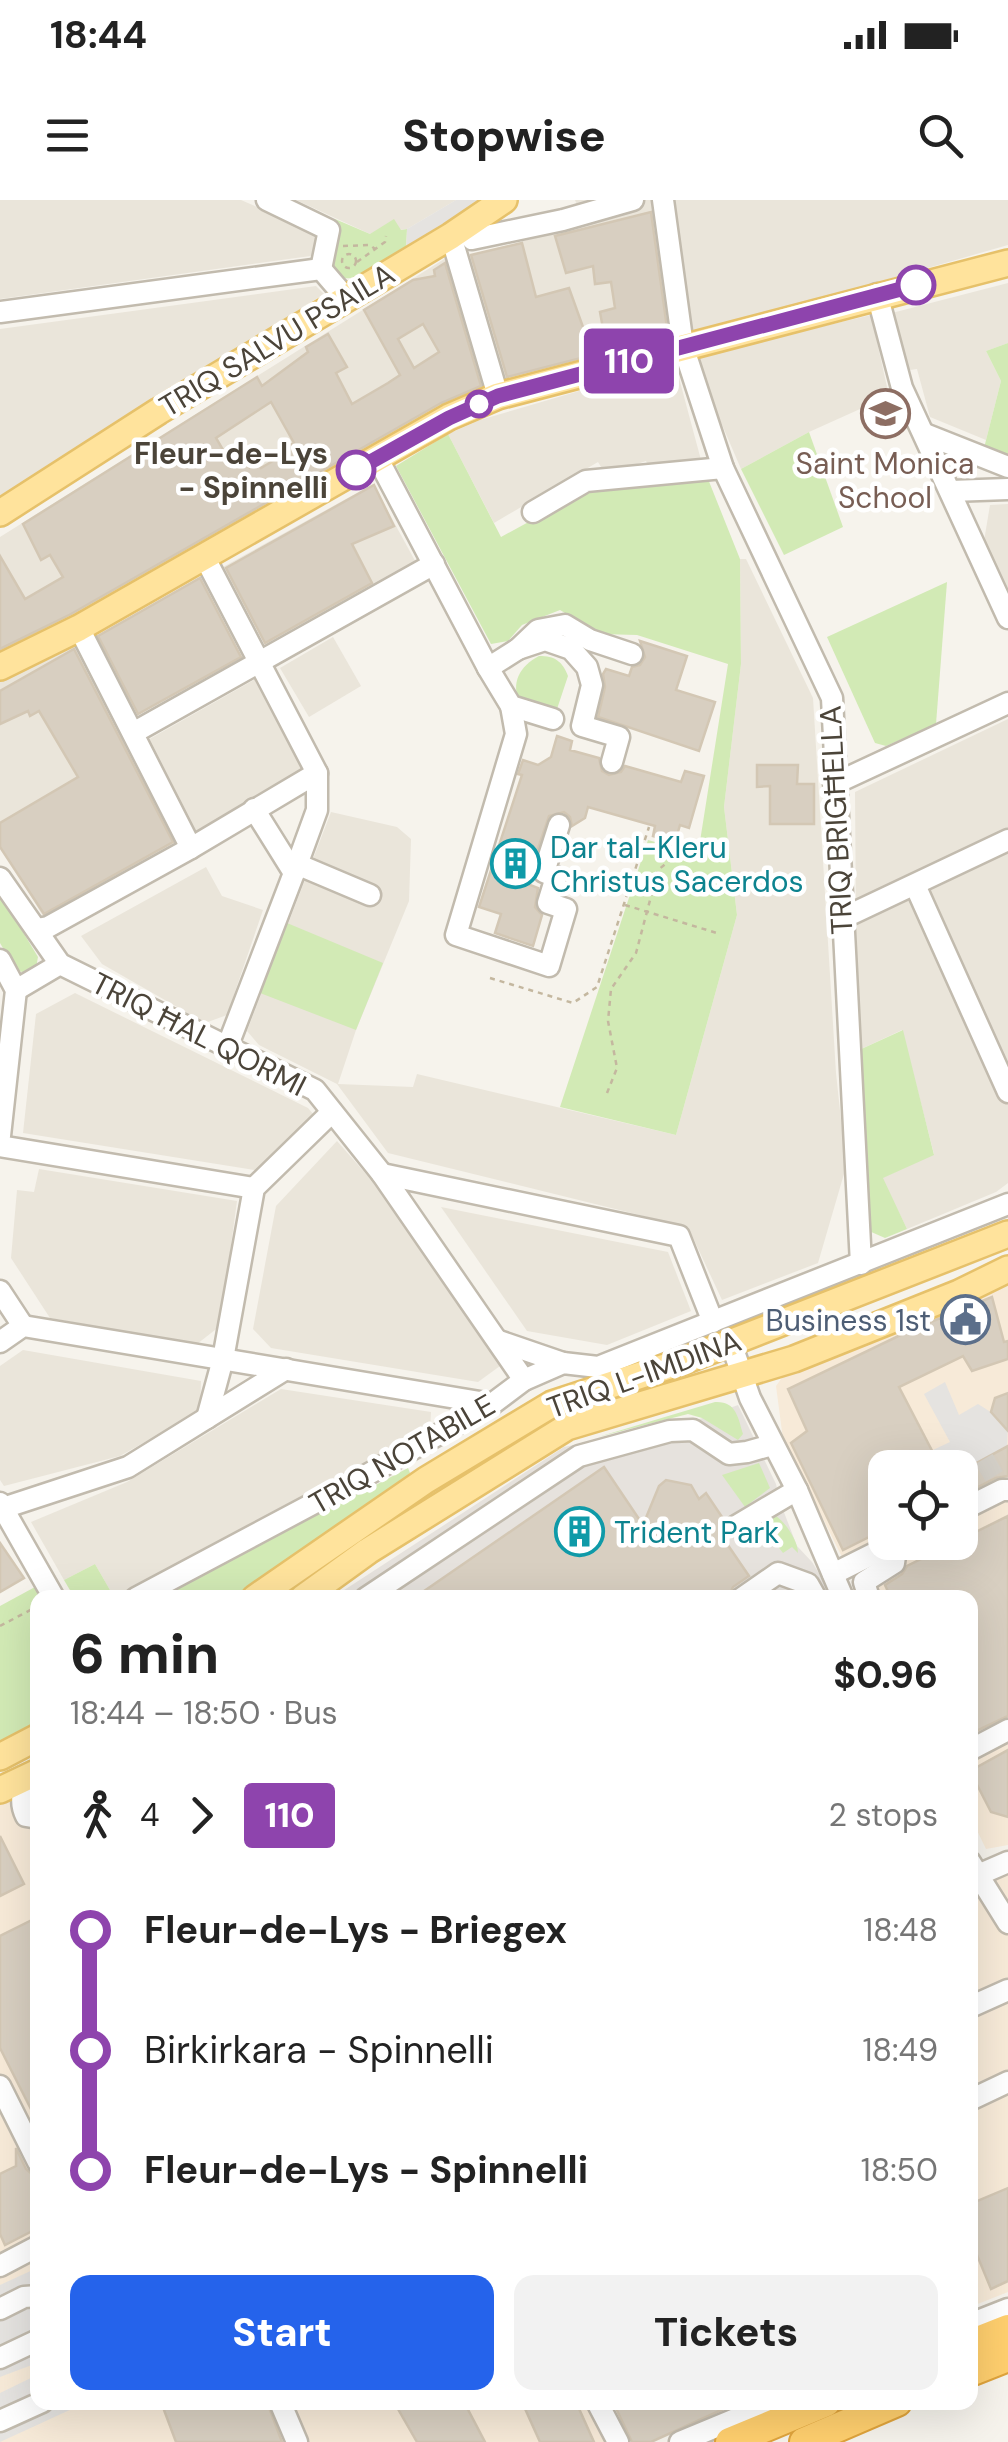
<!DOCTYPE html>
<html lang="en">
<head>
<meta charset="utf-8">
<style>
	body { margin:0; font-family:"DM Sans",sans-serif; background:#f2f2f2; color:#222; height:100vh; display:flex; flex-direction:column; font-size:38px; white-space:nowrap }
	* { box-sizing:border-box; margin:0 }
	p { font-size:32px; color:#767676 }
	.icon { flex:none; width:55px; height:55px; fill:none; stroke:currentColor; stroke-width:2; stroke-linecap:round; stroke-linejoin:round }
	.map { position:relative; flex:1; overflow:hidden }
	.details { position:absolute; left:30px; top:1390px; width:948px; height:820px; display:flex; flex-direction:column; background:#fff; border-radius:20px; box-shadow:0 10px 40px #0002 }
	.details>* { flex:none }
	.badge { padding:0 20px; border-radius:8px; font-size:35px; line-height:65px }
	.buttons { position:absolute; left:868px; top:1250px; display:grid; gap:20px }
	.buttons a { display:grid; place-items:center; width:110px; height:110px; border-radius:20px; background:#fff; box-shadow:0 10px 40px #0002; font-size:50px }
	.map>.badge { position:absolute; translate:-50% -50%; box-shadow:0 0 0 5px #fff }
	.legs { display:flex; align-items:center; gap:15px; height:110px; padding:0 40px; font-size:32px }
	.legs p { margin-inline-start:auto }
	.headline { display:flex; align-items:center; justify-content:space-between; height:170px; padding:0 40px }
	h1 { font-size:55px; font-weight:800; line-height:75px }
	.button { display:flex; gap:20px; margin-top:auto; padding:20px 40px }
	.button a { flex:1; height:115px; border-radius:20px; background:#2563eb; color:#fff; font-size:40px; font-weight:800; line-height:115px; text-align:center }
	.button a+a { background:#f2f2f2; color:#222 }
	ul { padding:0 40px; list-style:none }
	li { display:flex; align-items:center; gap:35px; height:120px; font-size:38px }
	li i { display:grid; place-items:center; width:15px; height:100%; margin:0 12px; background:currentColor }
	li i::after { content:''; width:25px; height:25px; margin:-12px; border:8px solid; border-radius:50%; background:#fff }
	li p { margin-inline-start:auto }
	li:first-child i { background:linear-gradient(#0000 50%,currentColor 0) }
	li:last-child i { background:linear-gradient(currentColor 50%,#0000 0) }
	.status { display:flex; justify-content:space-between; align-items:center; height:70px; padding:0 50px; background:#fff; direction:ltr }
	.status svg { height:28px; fill:currentColor }
	header { display:flex; justify-content:space-between; align-items:center; height:130px; padding:0 40px; background:#fff; font-size:45px; font-weight:800 }
	.map>svg:first-child { display:block }
	.residential { fill:#eae5da }
	.commercial { fill:#f7ead8; fill-rule:evenodd }
	.industrial { fill:#e6e2dd }
	.green { fill:#d2eab5 }
	.parking { fill:#e5e3e0 }
	.building { fill:#d8cfc1; stroke:#d3c7b4; stroke-width:2.5; fill-rule:evenodd }
	.lines { fill:none; stroke-linecap:round; stroke-linejoin:round }
	.minor-tunnel { stroke:#d4d0c8; stroke-width:20; stroke-dasharray:20 10; stroke-linecap:butt }
	.minor-casing { stroke:#c2bbae; stroke-width:25 }
	.major-casing { stroke:#e6c16a; stroke-width:30 }
	.highway-casing { stroke:#e0a43c; stroke-width:32 }
	.path { stroke:#c4b79f; stroke-width:2.5; stroke-dasharray:5 5; stroke-linecap:butt }
	.minor { stroke:#fff; stroke-width:20 }
	.major { stroke:#ffe39c; stroke-width:25 }
	.highway { stroke:#ffcf6e; stroke-width:28 }
	.line-1-casing { stroke:#fff; stroke-width:22 }
	.line-1 { stroke:#8e44ad; stroke-width:15 }
	.stop-1-dot { fill:#fff; stroke:#8e44ad; stroke-width:5 }
	.labels { text-anchor:middle; dominant-baseline:central; stroke-width:9; stroke-linejoin:round; paint-order:stroke }
	.street-label { font-size:30px; fill:#4b4439; stroke:#fff }
	.stop-label { font-size:30px; font-weight:bold; fill:#4b4439; stroke:#fff; text-anchor:end }
	.education-label { font-size:30px; fill:#785e54; stroke:#fff }
	.culture-label { font-size:30px; fill:#0d838f; stroke:#fff; text-anchor:start }
	.service-label { font-size:30px; fill:#4e5e75; stroke:#fff; text-anchor:end }
</style>
</head>
<body>
<div class="status"><b>18:44</b><svg viewBox="0 0 49 12"><path d="M0 12V9h3v3zM5 12V6h3v6zM10 12V3h3v9zM15 12V0h3v12zM26 1h20v11H26zM47 4h2v5h-2z"/></svg></div>
<header><svg class="icon" aria-label="menu" viewBox="0 0 24 24"><path d="M4 6h16M4 12h16M4 18h16"/></svg>Stopwise<svg class="icon" aria-label="search" viewBox="0 0 24 24"><circle cx="10" cy="10" r="6"/><path d="M15 15l6 6"/></svg></header>
<div class="map">
<svg width="1008" height="2242" viewBox="0 0 1008 2242">
	<rect width="100%" height="100%" fill="#f6f3ec"/>
	<g class="residential">
		<path d="M0,0H241L324,36L318,55L0,99Z"/>
		<path d="M296,0H456L407,29L370,34Z"/>
		<path d="M575,0H1008V45L505,189L466,56L585,25Z"/>
		<path d="M449,56L489,191L0,462V337Z"/>
		<path d="M1008,83V143L986,151L1001,181L986,240L930,217L917,169L903,171L888,114Z"/>
		<path d="M316,86L324,94L0,296V129Z"/>
		<path d="M871,115L889,196L809,232L741,269L693,157Z"/>
		<path d="M675,163L701,260L651,272L646,261L606,275L598,262L494,323L448,234L480,220Z"/>
		<path d="M373,284L419,368L269,451L223,367Z"/>
		<path d="M1008,304V416L981,359L990,305Z"/>
		<path d="M740,359H746L813,498L836,873L846,967L818,1063L722,1100L688,1027L388,953L337,884L259,845L247,831L331,612L397,627L411,639L409,701L356,830L338,884L413,887L417,874L676,935L737,715L724,607L741,464Z"/>
		<path d="M333,437L361,486L309,517L280,468Z"/>
		<path d="M78,444L182,645L47,723L0,645V480Z"/>
		<path d="M259,477L305,564L302,572L194,639L146,541Z"/>
		<path d="M1008,519V983L996,992L907,1029L882,978L934,954L902,830L857,851L855,592Z"/>
		<path d="M206,667L222,696L263,710L227,815L205,823L102,764L81,736Z"/>
		<path d="M75,793L308,908L314,915L261,971L23,933L36,814Z"/>
		<path d="M337,941L374,983L500,1166L478,1182L271,1148L253,1129L276,1006Z"/>
		<path d="M39,969L237,1001L220,1126L197,1144L50,1118L11,1058L17,990L34,992Z"/>
		<path d="M441,1007L668,1052L691,1111L607,1145L527,1131Z"/>
		<path d="M23,1150L201,1181L200,1211L120,1256L4,1286L0,1280V1166Z"/>
		<path d="M281,1189L431,1212L430,1231L125,1397H114L95,1364L64,1380L31,1322L127,1282Z"/>
	</g>
	<g class="commercial">
		<path d="M1008,1081V1645L986,1649L970,1616V1398L862,1397L783,1239L776,1186L784,1175L985,1095ZM885,1268H960V1342H885Z"/>
		<path d="M37,1586V2035L0,2054V1605Z"/>
		<path d="M1008,1670V2092L970,2107V1676Z"/>
		<path d="M37,2056L38,2202L584,2203L610,2242H0V2074Z"/>
	</g>
	<path class="industrial" d="M738,1205L776,1284L780,1302L797,1346L812,1362L834,1398H332L564,1247L694,1221Z"/>
	<g class="green">
		<path d="M335,19L370,34L394,19L401,30L407,29L406,52C390,62 337,101 332,60C330,47 334,32 335,19Z"/>
		<path d="M1008,143V258L984,248L1001,181L986,151Z"/>
		<path d="M809,232L843,327L784,355L741,269Z"/>
		<path d="M448,234L501,337L587,290L708,279L740,359L741,464L724,607L737,715L676,935L560,907L648,640L698,654L728,464L637,435L600,434L560,410L522,425L508,441L491,444L396,266Z"/>
		<path d="M947,382L936,524L886,546L875,543L827,437Z"/>
		<path d="M539,456C555,456 562,461 568,476L555,515L520,503C510,483 520,466 539,456Z"/>
		<path d="M0,694L38,757L36,768L25,773L16,770L0,743Z"/>
		<path d="M287,723L383,763L356,830L260,793Z"/>
		<path d="M903,830L934,955L883,978L907,1029L885,1038L869,1031L857,851Z"/>
		<path d="M715,1202C736,1201 738,1217 743,1234L738,1240L702,1218L688,1214L598,1237Z"/>
		<path d="M759,1263L770,1288L745,1307L722,1275Z"/>
		<path d="M408,1268L410,1273L397,1285L236,1397L161,1398L362,1287L367,1285L370,1288Z"/>
		<path d="M776,1316C786,1323 798,1341 798,1353L792,1347L783,1353L773,1340L762,1342L755,1326Z"/>
		<path d="M95,1364L114,1397H74L64,1380Z"/>
		<path d="M35,1387L41,1397L38,1398L37,1522L0,1545V1406Z"/>
	</g>
	<g class="parking">
		<path d="M456,0H490L406,52L407,29Z"/>
		<path d="M945,1182L959,1215L978,1204L1008,1223L1007,1247L960,1272V1268L941,1267L933,1250L950,1242L924,1194Z"/>
		<path d="M37,2068V2163L0,2177V2085Z"/>
		<path d="M37,2175L38,2202L85,2203L0,2242V2193Z"/>
	</g>
	<g class="building">
		<path d="M651,12L668,135L607,151L600,112L615,108L611,82L595,84L593,66L566,73L555,36Z"/>
		<path d="M522,43L536,97L569,88L593,155L507,177L471,55Z"/>
		<path d="M445,63L481,186L441,203L71,414L0,449V356L25,399L63,377L50,355L41,360L23,324L257,177L262,186L308,152L306,147L328,134L347,167L336,173L352,204L388,183L400,175L364,110L413,80L435,76L434,70ZM423,124L439,152L414,168L398,139ZM271,202L294,243L288,246L291,250L261,268L258,263L250,268L242,261L233,267L216,238Z"/>
		<path d="M374,285L394,326L352,344L372,383L265,443L226,368Z"/>
		<path d="M200,378L241,457L138,514L98,436Z"/>
		<path d="M640,441L687,456L676,490L715,502L699,551L598,517L605,487L603,474L606,469L629,476L632,467L640,465L645,457Z"/>
		<path d="M74,449L173,642L44,714L0,647V623L78,577L39,511L30,516L28,511L0,524V491Z"/>
		<path d="M557,536L572,541L570,550L599,558L602,571L609,575L621,572L625,566L681,582L685,571L704,576L689,628L680,625L675,642L653,636L655,626L588,607L585,618L572,626L570,617L564,612L549,616L531,669L530,685L538,688L535,707L542,715L533,746L495,733L501,714L479,707L522,575L518,574L523,560L538,565L551,557Z"/>
		<path d="M757,565H798L797,584H814V624H770V586L757,587Z"/>
		<path d="M992,1097L1004,1142L1008,1141V1159L972,1171L963,1156L899,1187L941,1268H885V1329L843,1350L791,1243L807,1231L788,1189L911,1130Z"/>
		<path d="M1008,1193V1231L991,1212L995,1198Z"/>
		<path d="M1008,1246V1276L996,1278L960,1296V1272Z"/>
		<path d="M604,1267L643,1325L659,1286L666,1280L691,1285L699,1299L706,1293L724,1320V1333L721,1335L749,1376L733,1387L728,1398H414Z"/>
		<path d="M1008,1316V1516L970,1534V1398H891L885,1385L902,1374L907,1366Z"/>
		<path d="M0,1343L24,1378L0,1392Z"/>
		<path d="M1008,1550V1617L991,1612L970,1571Z"/>
		<path d="M0,1636L24,1684L0,1696Z"/>
		<path d="M38,1717V1923L0,1848V1736Z"/>
		<path d="M16,1948L26,1969L38,1979V2028L5,2045L0,2034V1974L16,1966Z"/>
		<path d="M1008,1988V2081L991,2089L970,2038V2004Z"/>
		<path d="M161,2202H267L282,2242H176Z"/>
		<path d="M394,2202H464L485,2242H417Z"/>
		<path d="M522,2202H576L594,2242H540Z"/>
		<path d="M613,2202H739L651,2242H632Z"/>
	</g>
	<g class="lines">
		<path class="minor-tunnel" d="M984,1259L997,1281"/>
		<defs>
			<g id="minor">
				<path d="M267,0L329,30L321,69"/>
				<path d="M663,0L683,146L723,268L832,498L861,1064"/>
				<path d="M464,28L472,39L563,20L633,0"/>
				<path d="M451,36L498,196"/>
				<path d="M877,94L902,188L1008,418"/>
				<path d="M0,112L321,69L346,98"/>
				<path d="M925,234L1008,267"/>
				<path d="M378,259L488,468L511,506L553,519"/>
				<path d="M951,291L1008,289"/>
				<path d="M533,312L586,281L723,268"/>
				<path d="M205,358L317,573V610L294,673"/>
				<path d="M79,428L191,648"/>
				<path d="M518,449L545,440L571,449L587,467L592,485L582,526L619,537L612,562"/>
				<path d="M488,468L518,449L538,430L565,425L590,440L632,454"/>
				<path d="M511,506L516,534L456,735L549,766L566,709L548,703L556,677L544,672L559,625"/>
				<path d="M133,533L434,364"/>
				<path d="M834,584L1008,503"/>
				<path d="M299,665L370,695"/>
				<path d="M0,678L60,764L315,890L382,974L524,1180"/>
				<path d="M915,685L1008,892"/>
				<path d="M841,719L1008,640"/>
				<path d="M37,729L48,727L191,648L317,573"/>
				<path d="M0,760L16,790L0,936"/>
				<path d="M16,790L60,764"/>
				<path d="M228,845L294,673L254,609"/>
				<path d="M0,946L254,988"/>
				<path d="M382,974L679,1036L713,1122"/>
				<path d="M0,1091L23,1126"/>
				<path d="M499,1141L563,1163"/>
				<path d="M0,1142L23,1126L492,1204"/>
				<path d="M731,1143L750,1198L797,1290L843,1398"/>
				<path d="M207,1218L223,1159L254,988L332,912"/>
				<path d="M0,1303L54,1398"/>
				<path d="M3,1308L128,1267L286,1169"/>
				<path d="M960,1311L1002,1290H1008"/>
				<path d="M736,1326L797,1290"/>
				<path d="M833,1374L897,1342"/>
				<path d="M136,1398L365,1276L492,1204L524,1180L563,1163L598,1167L1008,1004"/>
				<path d="M366,1398L579,1256L670,1231L693,1230L729,1254L747,1252L772,1245"/>
				<path d="M742,1398L778,1373L808,1384L816,1398"/>
				<path d="M869,1398L864,1382L894,1363L895,1356L888,1347"/>
				<path d="M970,1550L1008,1530"/>
				<path d="M27,1577C23,1592 19,1602 26,1616L38,1618"/>
				<path d="M970,1662L1008,1723"/>
				<path d="M978,1675L1008,1662"/>
				<path d="M970,1807L1008,1790"/>
				<path d="M0,1886L38,1962"/>
				<path d="M970,1900L1008,1882"/>
				<path d="M0,2066L38,2046"/>
				<path d="M0,2109L24,2097L38,2096"/>
				<path d="M970,2124L1008,2109"/>
				<path d="M0,2158L38,2140"/>
				<path d="M280,2202L297,2242"/>
				<path d="M597,2202L618,2242"/>
				<path d="M0,2221L42,2202"/>
				<path d="M680,2242L776,2202"/>
			</g>
			<g id="major">
				<path d="M0,313L159,211L451,36L504,0"/>
				<path d="M0,467L79,428L449,217L498,196L1008,63"/>
				<path d="M255,1398L426,1280L552,1204L684,1161L1008,1034"/>
				<path d="M303,1398L368,1351L567,1227L794,1159L959,1093L1008,1069"/>
				<path d="M0,1557L38,1537"/>
				<path d="M0,1590L38,1572"/>
			</g>
			<g id="highway">
				<path d="M970,2144L1008,2129"/>
				<path d="M970,2172L1008,2157"/>
				<path d="M730,2242L826,2202"/>
				<path d="M804,2242L897,2202"/>
			</g>
		</defs>
		<use href="#minor" class="minor-casing"/>
		<use href="#major" class="major-casing"/>
		<use href="#highway" class="highway-casing"/>
		<g class="path">
			<path d="M343,46L370,45L375,49"/>
			<circle cx="349" cy="61" r="7"/>
			<path d="M357,62L385,42L386,36"/>
			<path d="M625,705L720,734"/>
			<path d="M490,778L573,803L597,787L649,627"/>
			<path d="M607,893L617,868L608,821L611,789L636,753L658,670L679,653"/>
			<path d="M0,1426L38,1406"/>
		</g>
		<use href="#minor" class="minor"/>
		<use href="#major" class="major"/>
		<use href="#highway" class="highway"/>
	</g>
	<g class="lines">
		<defs>
			<path id="line-1" d="M356,270L449,218L498,196L916,85"/>
		</defs>
		<use href="#line-1" class="line-1-casing"/>
		<use href="#line-1" class="line-1"/>
	</g>
	<defs>
		<symbol id="school-ring" viewBox="-11 -11 22 22"><circle r="9.5" fill="#fff" stroke="#8d6e63" stroke-width="1.5"/><path d="M0-5L7-2L0 1L-7-2ZM-4 1L0 2.5L4 1V4Q0 6-4 4Z" fill="#8d6e63"/></symbol>
		<symbol id="building-ring" viewBox="-11 -11 22 22"><circle r="9.5" fill="#fff" stroke="#0f9aa8" stroke-width="1.5"/><path d="M-4-6H4V6H1V3H-1V6H-4ZM-2.5-4.3h1.7v1.8h-1.7ZM.8-4.3h1.7v1.8H.8ZM-2.5-1h1.7V.8h-1.7ZM.8-1h1.7V.8H.8Z" fill="#0f9aa8"/></symbol>
		<symbol id="civic-ring" viewBox="-11 -11 22 22"><circle r="9.5" fill="#fff" stroke="#5c6f8a" stroke-width="1.5"/><path d="M-.6-6.5H3V-4.5H.6V-3L4-1V1h2V6H-6V1h2V-1L-.6-3ZM-1.2 2.5V6h2.4V2.5Z" fill="#5c6f8a"/></symbol>
	</defs>
	<g fill-rule="evenodd">
		<use href="#school-ring" x="858" y="186" width="55" height="55"/>
		<use href="#building-ring" x="488" y="636" width="55" height="55"/>
		<use href="#civic-ring" x="938" y="1092" width="55" height="55"/>
		<use href="#building-ring" x="552" y="1304" width="55" height="55"/>
	</g>
	<g class="stop-1-dot">
		<circle cx="916" cy="85" r="18"/>
		<circle cx="479" cy="204" r="12"/>
		<circle cx="356" cy="270" r="18"/>
	</g>
	<g class="labels">
		<g class="street-label">
			<text transform="translate(277 140) rotate(-31)">TRIQ SALVU PSAILA</text>
			<text transform="translate(836 620) rotate(-93)">TRIQ BRIGĦELLA</text>
			<text transform="translate(199 834) rotate(27)">TRIQ ĦAL QORMI</text>
			<text transform="translate(644 1174) rotate(-20)">TRIQ L-IMDINA</text>
			<text transform="translate(402 1254) rotate(-30)">TRIQ NOTABILE</text>
		</g>
		<g class="stop-label">
			<text x="328" y="253">Fleur-de-Lys<tspan x="328" dy="34">- Spinnelli</tspan></text>
		</g>
		<g class="education-label">
			<text x="885" y="263">Saint Monica<tspan x="885" dy="34">School</tspan></text>
		</g>
		<g class="culture-label">
			<text x="550" y="647">Dar tal-Kleru<tspan x="550" dy="34">Christus Sacerdos</tspan></text>
			<text x="614" y="1332">Trident Park</text>
		</g>
		<g class="service-label">
			<text x="931" y="1120">Business 1st</text>
		</g>
	</g>
</svg>
<div class="buttons">
<a><svg class="icon" aria-label="locate" viewBox="0 0 24 24"><circle cx="12" cy="12" r="6"/><path d="M12 2v4M12 18v4M2 12h4M18 12h4"/></svg></a>
</div>
<b class="badge" style="left:629px;top:161px;background:#8e44ad;color:#fff">110</b>
<section class="details">
<div class="headline"><div><h1>6 min</h1><p>18:44 – 18:50 · Bus</p></div><b>$0.96</b></div>
<div class="legs"><svg class="icon" aria-label="walk" viewBox="0 0 24 24"><circle cx="13" cy="4" r="2"/><path d="M13 8l-2 6 4 7M11 14l-3 7M7 12l3-4h3l4 4"/></svg>4<svg class="icon" aria-label="forward" viewBox="0 0 24 24"><path d="M9 5l7 7-7 7"/></svg><b class="badge" style="background:#8e44ad;color:#fff">110</b><p>2 stops</p></div>
<ul>
<li><i style="color:#8e44ad"></i><b>Fleur-de-Lys - Briegex</b><p>18:48</p></li>
<li><i style="color:#8e44ad"></i><span>Birkirkara - Spinnelli</span><p>18:49</p></li>
<li><i style="color:#8e44ad"></i><b>Fleur-de-Lys - Spinnelli</b><p>18:50</p></li>
</ul>
<div class="button"><a>Start</a><a>Tickets</a></div>
</section>
</div>
</body>
</html>
